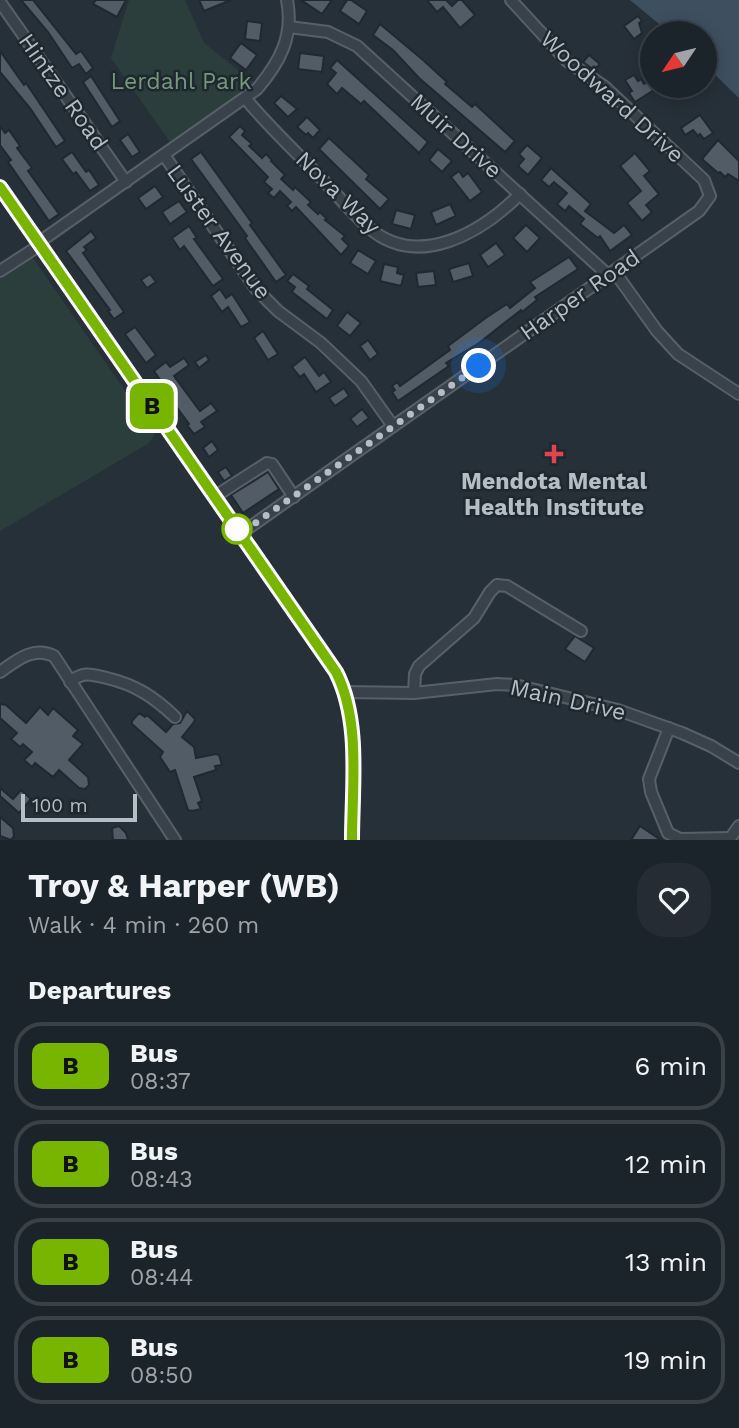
<!DOCTYPE html>
<html lang="en">
<head>
<meta charset="utf-8">
<style>
	body { margin:0; font-family:"Work Sans",sans-serif; background:#252c33; color:#f1f3f6; height:100vh; display:flex; flex-direction:column; font-size:26px; white-space:nowrap }
	* { box-sizing:border-box; margin:0 }
	p { font-size:23px; color:#a0a4a9 }
	.icon { flex:none; width:38px; height:38px; fill:none; stroke:currentColor; stroke-width:2; stroke-linecap:round; stroke-linejoin:round }
	.map { position:relative; height:840px; overflow:hidden }
	.drawer { display:flex; flex-direction:column; background:#1c242b; flex:1 }
	.drawer>* { flex:none }
	.badge { padding:0 14px; border-radius:10px; font-size:24px; line-height:46px }
	.needle { width:46px; rotate:235deg }
	.tools { position:absolute; left:640px; top:21px; display:grid; gap:14px }
	.tools a { display:grid; place-items:center; width:77px; height:77px; border-radius:50%; background:#1c242b; box-shadow:0 4px 18px #0003,0 0 0 2px #3a4147; font-size:35px }
	.scale { position:absolute; left:21px; bottom:18px; width:116px; box-sizing:border-box; padding-left:7px; border:4px solid #b5bdc5; border-top:0; font-size:19px; line-height:24px; white-space:nowrap; color:#b5bdc5; -webkit-text-stroke:5px #1f272f; paint-order:stroke }
	.you { position:absolute; width:35px; height:35px; margin:-18px; border:5px solid #fff; border-radius:50%; background:#1a73e8; box-shadow:0 0 0 10px #1a73e833 }
	.map>.badge { position:absolute; translate:-50% -50%; box-shadow:0 0 0 4px #fff }
	h2 { padding:0 28px; font-size:26px; line-height:63px }
	.round { display:grid; place-items:center; flex:none; width:74px; height:74px; border-radius:28px; background:#252c33 }
	.overview { display:flex; align-items:center; justify-content:space-between; height:119px; padding:0 28px }
	h1 { font-size:33px; font-weight:700; line-height:52px }
	ul { padding:0; list-style:none }
	li { display:flex; align-items:center; gap:21px; height:88px; margin:0 14px 10px; padding:0 14px; border:4px solid #3a4147; border-radius:28px }
	li div { flex:1 }
	li b { display:block; font-size:26px }
	li em { font-style:normal }
	li .badge { min-width:77px; font-weight:700; text-align:center }
	.map>svg:first-child { display:block }
	.green { fill:#2b3e3c }
	.water { fill:#3e4f60 }
	.building { fill:#525c67; stroke:#202931; stroke-width:2 }
	.lines { fill:none; stroke-linecap:round; stroke-linejoin:round }
	.minor-casing { stroke:#576068; stroke-width:14 }
	.minor { stroke:#39424a; stroke-width:10 }
	.line-casing { stroke:#fff; stroke-width:16 }
	.line { stroke:#78b500; stroke-width:10 }
	.walk { stroke:#b5bdc5; stroke-width:7; stroke-dasharray:0 12.6 }
	.health-dot { fill:#e0444e; stroke:#1f272f; stroke-width:2.5 }
	.stop-dot { fill:#fff; stroke:#78b500; stroke-width:3.5 }
	.labels { text-anchor:middle; dominant-baseline:central; stroke-width:5; stroke-linejoin:round; paint-order:stroke }
	.park-label { font-size:23px; fill:#76987b; stroke:#1f272f }
	.street-label { font-size:23px; fill:#b5bdc5; stroke:#1f272f }
	.poi-label { font-size:23px; font-weight:bold; fill:#b5bdc5; stroke:#1f272f }
</style>
</head>
<body>
<div class="map">
<svg width="739" height="840" viewBox="0 0 739 840">
	<rect width="100%" height="100%" fill="#263039"/>
	<g class="green">
		<path d="M129,0H185L204,43L253,82L233,99L170,142L111,58Z"/>
		<path d="M31,255L155,434L149,443L0,531V276Z"/>
	</g>
	<path class="water" d="M630,0H739V98L705,65V33H670Z"/>
	<g class="building">
		<path d="M21,0H33L76,54L81,51L93,68L86,74L79,64L72,68L48,32Z"/>
		<path d="M96,0H126L117,17L93,4Z"/>
		<path d="M199,0H231L204,11Z"/>
		<path d="M301,0H332L322,14Z"/>
		<path d="M347,0H351L367,11L359,24L340,11Z"/>
		<path d="M427,0H446L452,6L458,0H462L475,15L460,28L443,7L437,12Z"/>
		<path d="M638,16L642,21L639,23L642,33L634,39L624,26Z"/>
		<path d="M247,21L262,23L260,41L245,39Z"/>
		<path d="M380,24L423,60L447,82L445,84L472,107L475,104L515,141L505,152L419,78L393,50L373,35Z"/>
		<path d="M241,43L257,55L246,70L230,58Z"/>
		<path d="M0,51L24,85L26,83L65,141L56,147L30,108L0,72Z"/>
		<path d="M300,53L324,56L322,72L298,69Z"/>
		<path d="M589,55L600,64L594,70L583,62Z"/>
		<path d="M337,60L428,142L419,153L364,101L361,104L342,88L337,94L327,84L336,73L330,68Z"/>
		<path d="M634,75L638,81L641,79L644,84L649,81L654,90L635,102L629,93L632,91L625,80Z"/>
		<path d="M91,76L120,121L112,127L83,82Z"/>
		<path d="M281,96L297,109L288,117L274,103Z"/>
		<path d="M700,115L713,133L704,139L700,134L698,136L693,130L685,135L681,128Z"/>
		<path d="M307,117L320,130L313,138L308,133L306,135L297,127Z"/>
		<path d="M0,126L5,133L9,130L20,146L17,148L32,168L28,171L59,214L49,221L8,162L11,160L0,145Z"/>
		<path d="M240,126L245,131L242,135L252,144L249,146L262,158L266,154L272,160L271,161L285,175L281,179L293,190L295,187L311,202L308,205L318,214L320,212L327,219L325,220L345,236L342,239L349,246L341,255L296,207L292,211L287,206L291,202L280,191L274,198L268,193L272,189L264,182L268,177L229,137Z"/>
		<path d="M128,134L140,152L132,157L120,140Z"/>
		<path d="M329,138L369,175L366,179L389,199L380,209L319,149Z"/>
		<path d="M718,140L739,161V181L728,174L725,177L720,172L718,173L702,159Z"/>
		<path d="M527,145L542,158L528,175L518,166L524,159L519,154Z"/>
		<path d="M438,149L452,161L442,172L429,160Z"/>
		<path d="M72,152L86,172L89,170L99,185L90,191L76,172L73,174L62,159Z"/>
		<path d="M201,152L252,223L250,225L286,275L276,282L245,238L247,236L191,159Z"/>
		<path d="M635,153L650,171L644,176L659,194L646,205L652,212L642,221L627,203L641,191L620,166Z"/>
		<path d="M551,168L591,204L585,211L614,233L624,225L632,235L610,251L600,236L598,238L580,224L584,219L569,206L565,211L557,204L567,193L554,182L549,187L541,180Z"/>
		<path d="M459,171L463,177L468,173L482,192L470,201L451,177Z"/>
		<path d="M155,186L163,197L146,209L138,198Z"/>
		<path d="M179,201L187,212L170,224L162,212Z"/>
		<path d="M450,204L456,216L436,225L431,212Z"/>
		<path d="M396,210L415,215L411,229L392,224Z"/>
		<path d="M526,225L540,238L527,252L513,238Z"/>
		<path d="M189,226L197,238L194,239L223,279L213,286L184,246L180,250L172,238Z"/>
		<path d="M91,231L96,238L84,247L87,250L83,253L124,312L114,319L108,311L110,310L66,251Z"/>
		<path d="M496,243L505,255L488,267L480,255Z"/>
		<path d="M358,250L376,261L368,274L350,263Z"/>
		<path d="M569,257L578,269L535,297L537,300L522,312L521,310L479,343L446,363L449,366L398,401L392,392L395,390L392,386L397,382L400,386L450,350L448,346L487,317L507,304L510,308L535,288L530,282Z"/>
		<path d="M469,263L473,276L453,282L449,269Z"/>
		<path d="M384,264L398,267L397,273L404,275L401,286L380,281Z"/>
		<path d="M434,271L436,285L418,287L416,273Z"/>
		<path d="M150,274L156,282L147,288L141,280Z"/>
		<path d="M293,274L309,286L307,289L333,310L327,319L292,292L295,287L287,281Z"/>
		<path d="M220,289L226,298L232,294L250,322L241,327L228,307L222,312L211,296Z"/>
		<path d="M347,312L361,323L350,336L337,326Z"/>
		<path d="M135,327L156,355L146,363L125,334Z"/>
		<path d="M263,331L278,354L268,360L254,338Z"/>
		<path d="M368,340L378,354L370,360L360,346Z"/>
		<path d="M206,355L209,360L199,368L195,362Z"/>
		<path d="M305,357L319,376L324,372L331,382L316,392L304,374L300,377L292,367Z"/>
		<path d="M184,358L189,365L174,376L200,411L211,403L217,411L201,422L205,427L194,434L187,425L189,424L161,386L163,384L154,371L166,362L170,367Z"/>
		<path d="M344,388L349,396L335,406L329,398Z"/>
		<path d="M362,409L369,418L357,427L350,419Z"/>
		<path d="M212,441L218,450L209,457L203,448Z"/>
		<path d="M226,467L232,476L224,481L218,472Z"/>
		<path d="M268,472L279,489L243,513L231,495Z"/>
		<path d="M575,636L594,648L585,662L565,649Z"/>
		<path d="M0,704L6,705L26,723L40,707L48,715L53,708L78,730L73,736L83,744L69,760L88,777L89,785L85,789L79,788L59,770L53,777L35,763L32,767L24,760L32,752L23,744L20,747L11,739L17,733L0,718Z"/>
		<path d="M187,711L195,719L194,722L182,737L194,747L196,758L216,754L219,755L222,765L215,766L216,770L194,777L202,801L198,803L201,809L192,811L188,810L175,770L170,772L160,757L163,752L132,724V721L139,713L145,717L147,715L166,732L173,724L180,723Z"/>
		<path d="M0,788L13,799L21,790L31,799L19,813L0,796Z"/>
		<path d="M0,817L13,828L14,836L11,840L0,836Z"/>
		<path d="M119,826L126,833L128,840H113L112,828Z"/>
		<path d="M640,826L661,840H631Z"/>
	</g>
	<g class="lines">
		<defs>
			<g id="minor">
				<path d="M0,2L126,182"/>
				<path d="M289,27L328,32L357,46L608,275L619,278L657,331L678,354L739,394"/>
				<path d="M245,98C269,127 297,153 323,180C338,196 352,213 368,227C418,271 482,232 520,194"/>
				<path d="M164,155L256,289L278,311L321,343L361,381L393,426"/>
				<path d="M0,187L336,672C361,722 352,786 352,840"/>
				<path d="M38,243L257,89C280,62 294,36 287,0"/>
				<path d="M0,271L40,245"/>
				<path d="M214,497L267,463L272,464L294,497"/>
				<path d="M240,534L699,211L710,196L704,180L605,87L567,61L511,0"/>
				<path d="M0,672C17,660 33,646 54,656L175,840"/>
				<path d="M70,682C83,671 91,674 107,678C136,685 154,697 175,717"/>
				<path d="M344,692L414,693L497,684L515,685L618,710L682,733L711,746L739,763"/>
				<path d="M414,693L415,674L419,666L474,618L490,592L497,585L507,586L581,631"/>
				<path d="M669,728L649,779L651,792L668,833L680,839L730,838"/>
				<path d="M729,840L739,826"/>
			</g>
		</defs>
		<use href="#minor" class="minor-casing"/>
		<use href="#minor" class="minor"/>
	</g>
	<g class="lines">
		<defs>
			<path id="line" d="M0,187L336,672C361,721 352,786 352,840"/>
		</defs>
		<use href="#line" class="line-casing"/>
		<use href="#line" class="line"/>
		<path class="walk" d="M237,529L240,534L479,366"/>
	</g>
	<path class="health-dot" d="M550.5 443.5h7v7h7v7h-7v7h-7v-7h-7v-7h7z"/>
	<circle class="stop-dot" cx="237" cy="529" r="14"/>
	<g class="labels">
		<g class="park-label">
			<text x="181" y="81">Lerdahl Park</text>
		</g>
		<g class="street-label">
			<text transform="translate(63 92) rotate(55)">Hintze Road</text>
			<text transform="translate(612 97) rotate(42)">Woodward Drive</text>
			<text transform="translate(456 136) rotate(42)">Muir Drive</text>
			<text transform="translate(338 193) rotate(44)">Nova Way</text>
			<text transform="translate(219 232) rotate(54)">Luster Avenue</text>
			<text transform="translate(580 295) rotate(-35)">Harper Road</text>
			<text transform="translate(568 700) rotate(13)">Main Drive</text>
		</g>
		<g class="poi-label">
			<text x="554" y="481">Mendota Mental<tspan x="554" dy="26">Health Institute</tspan></text>
		</g>
	</g>
</svg>
<div class="tools">
<a><svg class="needle" viewBox="-14 -14 28 28"><path d="M0-13l5 13h-10z" fill="#e53935"/><path d="M0 13l5-13h-10z" fill="#a0a4a9"/></svg></a>
</div>
<div class="scale">100 m</div>
<div class="you" style="left:479px;top:366px"></div>
<b class="badge" style="left:152px;top:406px;background:#78b500;color:#111">B</b>
</div>
<section class="drawer">
<div class="overview"><div><h1>Troy &amp; Harper (WB)</h1><p>Walk · 4 min · 260 m</p></div><a class="round"><svg class="icon" aria-label="heart" viewBox="0 0 24 24"><path d="M12 20l-8-8c-3-5 5-10 8-4 3-6 11-1 8 4z"/></svg></a></div>
<h2>Departures</h2>
<ul>
<li><span class="badge" style="background:#78b500;color:#111">B</span><div><b>Bus</b><p>08:37</p></div><em>6 min</em></li>
<li><span class="badge" style="background:#78b500;color:#111">B</span><div><b>Bus</b><p>08:43</p></div><em>12 min</em></li>
<li><span class="badge" style="background:#78b500;color:#111">B</span><div><b>Bus</b><p>08:44</p></div><em>13 min</em></li>
<li><span class="badge" style="background:#78b500;color:#111">B</span><div><b>Bus</b><p>08:50</p></div><em>19 min</em></li>
</ul>
</section>
</body>
</html>
